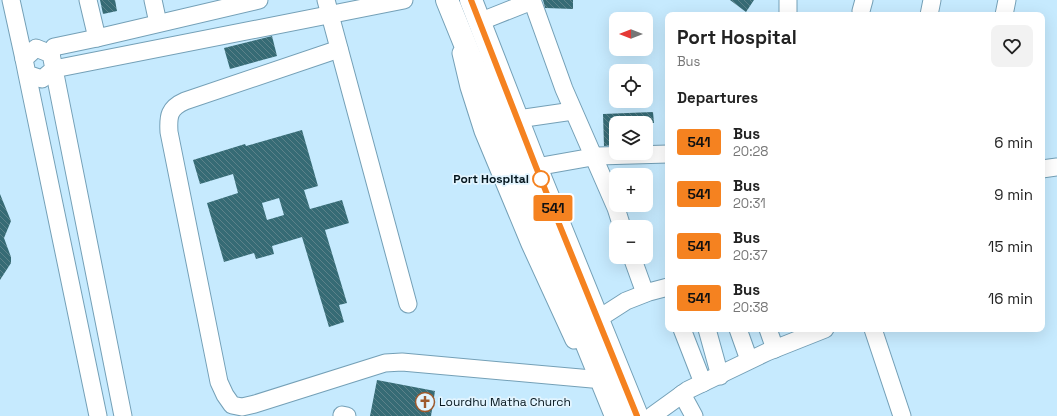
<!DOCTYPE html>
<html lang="en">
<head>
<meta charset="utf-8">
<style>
	body { margin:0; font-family:"Space Grotesk",sans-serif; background:#f2f2f2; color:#222; height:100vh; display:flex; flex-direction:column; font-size:15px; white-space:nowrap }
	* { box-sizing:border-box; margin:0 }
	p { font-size:13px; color:#767676 }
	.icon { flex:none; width:22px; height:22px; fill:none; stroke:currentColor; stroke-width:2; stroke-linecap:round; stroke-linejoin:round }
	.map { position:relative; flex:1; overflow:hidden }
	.drawer { position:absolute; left:665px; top:12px; width:380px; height:320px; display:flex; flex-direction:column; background:#fff; border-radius:8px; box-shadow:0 4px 16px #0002 }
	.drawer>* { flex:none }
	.badge { padding:0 8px; border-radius:3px; font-size:14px; line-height:26px }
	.needle { width:26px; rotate:270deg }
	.buttons { position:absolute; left:609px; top:12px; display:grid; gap:8px }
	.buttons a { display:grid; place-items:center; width:44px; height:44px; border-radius:8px; background:#fff; box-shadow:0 4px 16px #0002; font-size:20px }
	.map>.badge { position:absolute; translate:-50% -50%; box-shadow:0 0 0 2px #fff }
	h2 { padding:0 12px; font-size:15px; line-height:36px }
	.round { display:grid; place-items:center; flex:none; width:42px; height:42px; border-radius:8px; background:#f2f2f2 }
	.head { display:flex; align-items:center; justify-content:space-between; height:68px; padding:0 12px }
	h1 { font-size:19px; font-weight:700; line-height:30px }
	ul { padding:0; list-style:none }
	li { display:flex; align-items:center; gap:12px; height:52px; padding:0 12px }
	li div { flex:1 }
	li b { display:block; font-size:15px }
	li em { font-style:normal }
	li .badge { min-width:44px; font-weight:700; text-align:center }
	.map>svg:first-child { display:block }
	.building { fill:url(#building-back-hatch); fill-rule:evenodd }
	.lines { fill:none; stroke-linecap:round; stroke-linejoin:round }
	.minor-casing { stroke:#74a0b7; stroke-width:19 }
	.major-casing { stroke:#74a0b7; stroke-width:24 }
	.minor { stroke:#fff; stroke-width:17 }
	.major { stroke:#fff; stroke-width:22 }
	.line-casing { stroke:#fff; stroke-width:9 }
	.line { stroke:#f58220; stroke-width:6 }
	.stop-dot { fill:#fff; stroke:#f58220; stroke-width:2 }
	.labels { text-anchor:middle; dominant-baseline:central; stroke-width:3.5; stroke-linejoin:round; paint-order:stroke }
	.stop-label { font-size:12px; font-weight:bold; fill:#05161e; stroke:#e2f4fe; text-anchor:end }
	.poi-label { font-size:12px; fill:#05161e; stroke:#e2f4fe; text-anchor:start }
</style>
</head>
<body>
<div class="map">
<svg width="1057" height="416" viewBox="0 0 1057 416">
	<defs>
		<pattern id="building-back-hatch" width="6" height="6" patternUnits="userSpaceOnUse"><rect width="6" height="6" fill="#366b75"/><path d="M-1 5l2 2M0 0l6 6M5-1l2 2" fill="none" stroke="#5c828a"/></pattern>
	</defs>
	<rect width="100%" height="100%" fill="#c6eafe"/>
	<g class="building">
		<path d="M100,0H115L117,11L103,14Z"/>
		<path d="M543,0H573V9L545,8Z"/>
		<path d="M730,0H754L746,12Z"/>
		<path d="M272,36L277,56L230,69L224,48Z"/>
		<path d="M653,112L654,123H616V145L604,146L603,114Z"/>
		<path d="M302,130L318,186L304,190L310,209L342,200L349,223L325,230L347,303L339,305L344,322L329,327L302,237L272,246L274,254L256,259L254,253L224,262L207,203L238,193L233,174L200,184L193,160L245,144L246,146ZM279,198L284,215L267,220L262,203Z"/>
		<path d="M0,194L11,221L4,238L11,257V263L0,280Z"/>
		<path d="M377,380L435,391L431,416H370Z"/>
	</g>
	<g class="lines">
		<defs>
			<g id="minor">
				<path d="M11,0L24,59"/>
				<path d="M88,0L97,38"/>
				<path d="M153,0L158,23"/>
				<path d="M326,0L408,304"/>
				<path d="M532,0L564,89L616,208L622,227"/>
				<path d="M788,0V15"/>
				<path d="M861,11L864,0"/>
				<path d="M929,15L932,0"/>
				<path d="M1004,15L1007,0"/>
				<path d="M479,22L532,1"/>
				<path d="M339,49L185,101C169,108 168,116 169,132L219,382L225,395L232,405L242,407L255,404L385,363L402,362L592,379"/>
				<path d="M461,53L469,87L483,131L530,244L574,340"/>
				<path d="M51,54L54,47L97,38L259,0"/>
				<path d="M27,74L42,79L54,69L51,54L36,48L24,59L27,74L98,416"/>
				<path d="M518,119L573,111"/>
				<path d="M536,167L598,156L668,154"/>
				<path d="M1042,169L1057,167"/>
				<path d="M632,257L645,293"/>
				<path d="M598,319L626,301L649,292L668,287"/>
				<path d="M682,329L703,383"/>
				<path d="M707,329L720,376"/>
				<path d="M738,329L749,360"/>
				<path d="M768,329L775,349"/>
				<path d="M873,329L902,416"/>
				<path d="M682,394L694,416"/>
				<path d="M342,415L347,416"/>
				<path d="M123,416L54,69L404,0"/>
				<path d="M652,416L688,390L767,352L825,329"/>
			</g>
			<g id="major">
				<path d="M447,0L616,416"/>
				<path d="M471,0L536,167L637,416"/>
			</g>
		</defs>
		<use href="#minor" class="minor-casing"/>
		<use href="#major" class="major-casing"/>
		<use href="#minor" class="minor"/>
		<use href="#major" class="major"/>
	</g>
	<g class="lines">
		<defs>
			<path id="line" d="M471,0L536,167L637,416"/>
		</defs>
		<use href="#line" class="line-casing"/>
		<use href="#line" class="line"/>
	</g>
	<defs>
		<symbol id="church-ring" viewBox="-11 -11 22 22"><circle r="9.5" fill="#e2f4fe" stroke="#9e592c" stroke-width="1.5"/><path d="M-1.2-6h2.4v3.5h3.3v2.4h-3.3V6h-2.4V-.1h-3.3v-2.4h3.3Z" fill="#9e592c"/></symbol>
	</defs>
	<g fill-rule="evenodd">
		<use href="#church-ring" x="414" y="391" width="22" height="22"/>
	</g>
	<circle class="stop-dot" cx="541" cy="179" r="8"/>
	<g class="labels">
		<g class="stop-label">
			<text x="529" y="179">Port Hospital</text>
		</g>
		<g class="poi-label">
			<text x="439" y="402">Lourdhu Matha Church</text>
		</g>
	</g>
</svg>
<div class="buttons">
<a><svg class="needle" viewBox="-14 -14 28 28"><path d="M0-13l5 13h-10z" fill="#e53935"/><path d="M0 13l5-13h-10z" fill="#767676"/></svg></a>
<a><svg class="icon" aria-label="locate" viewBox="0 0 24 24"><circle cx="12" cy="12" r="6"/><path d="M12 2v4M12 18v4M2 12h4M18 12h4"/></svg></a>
<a><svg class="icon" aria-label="layers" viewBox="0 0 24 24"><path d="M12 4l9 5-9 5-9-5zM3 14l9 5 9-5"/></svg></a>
<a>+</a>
<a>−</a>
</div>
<b class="badge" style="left:553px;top:208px;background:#f58220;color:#111">541</b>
<section class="drawer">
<div class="head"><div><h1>Port Hospital</h1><p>Bus</p></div><a class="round"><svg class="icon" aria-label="heart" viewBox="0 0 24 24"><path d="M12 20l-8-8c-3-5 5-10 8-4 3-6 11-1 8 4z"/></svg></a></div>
<h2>Departures</h2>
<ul>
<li><span class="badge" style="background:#f58220;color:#111">541</span><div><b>Bus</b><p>20:28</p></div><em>6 min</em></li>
<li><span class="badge" style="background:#f58220;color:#111">541</span><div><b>Bus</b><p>20:31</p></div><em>9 min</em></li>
<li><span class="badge" style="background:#f58220;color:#111">541</span><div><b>Bus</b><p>20:37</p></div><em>15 min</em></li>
<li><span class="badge" style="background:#f58220;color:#111">541</span><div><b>Bus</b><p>20:38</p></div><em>16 min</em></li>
</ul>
</section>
</div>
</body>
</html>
